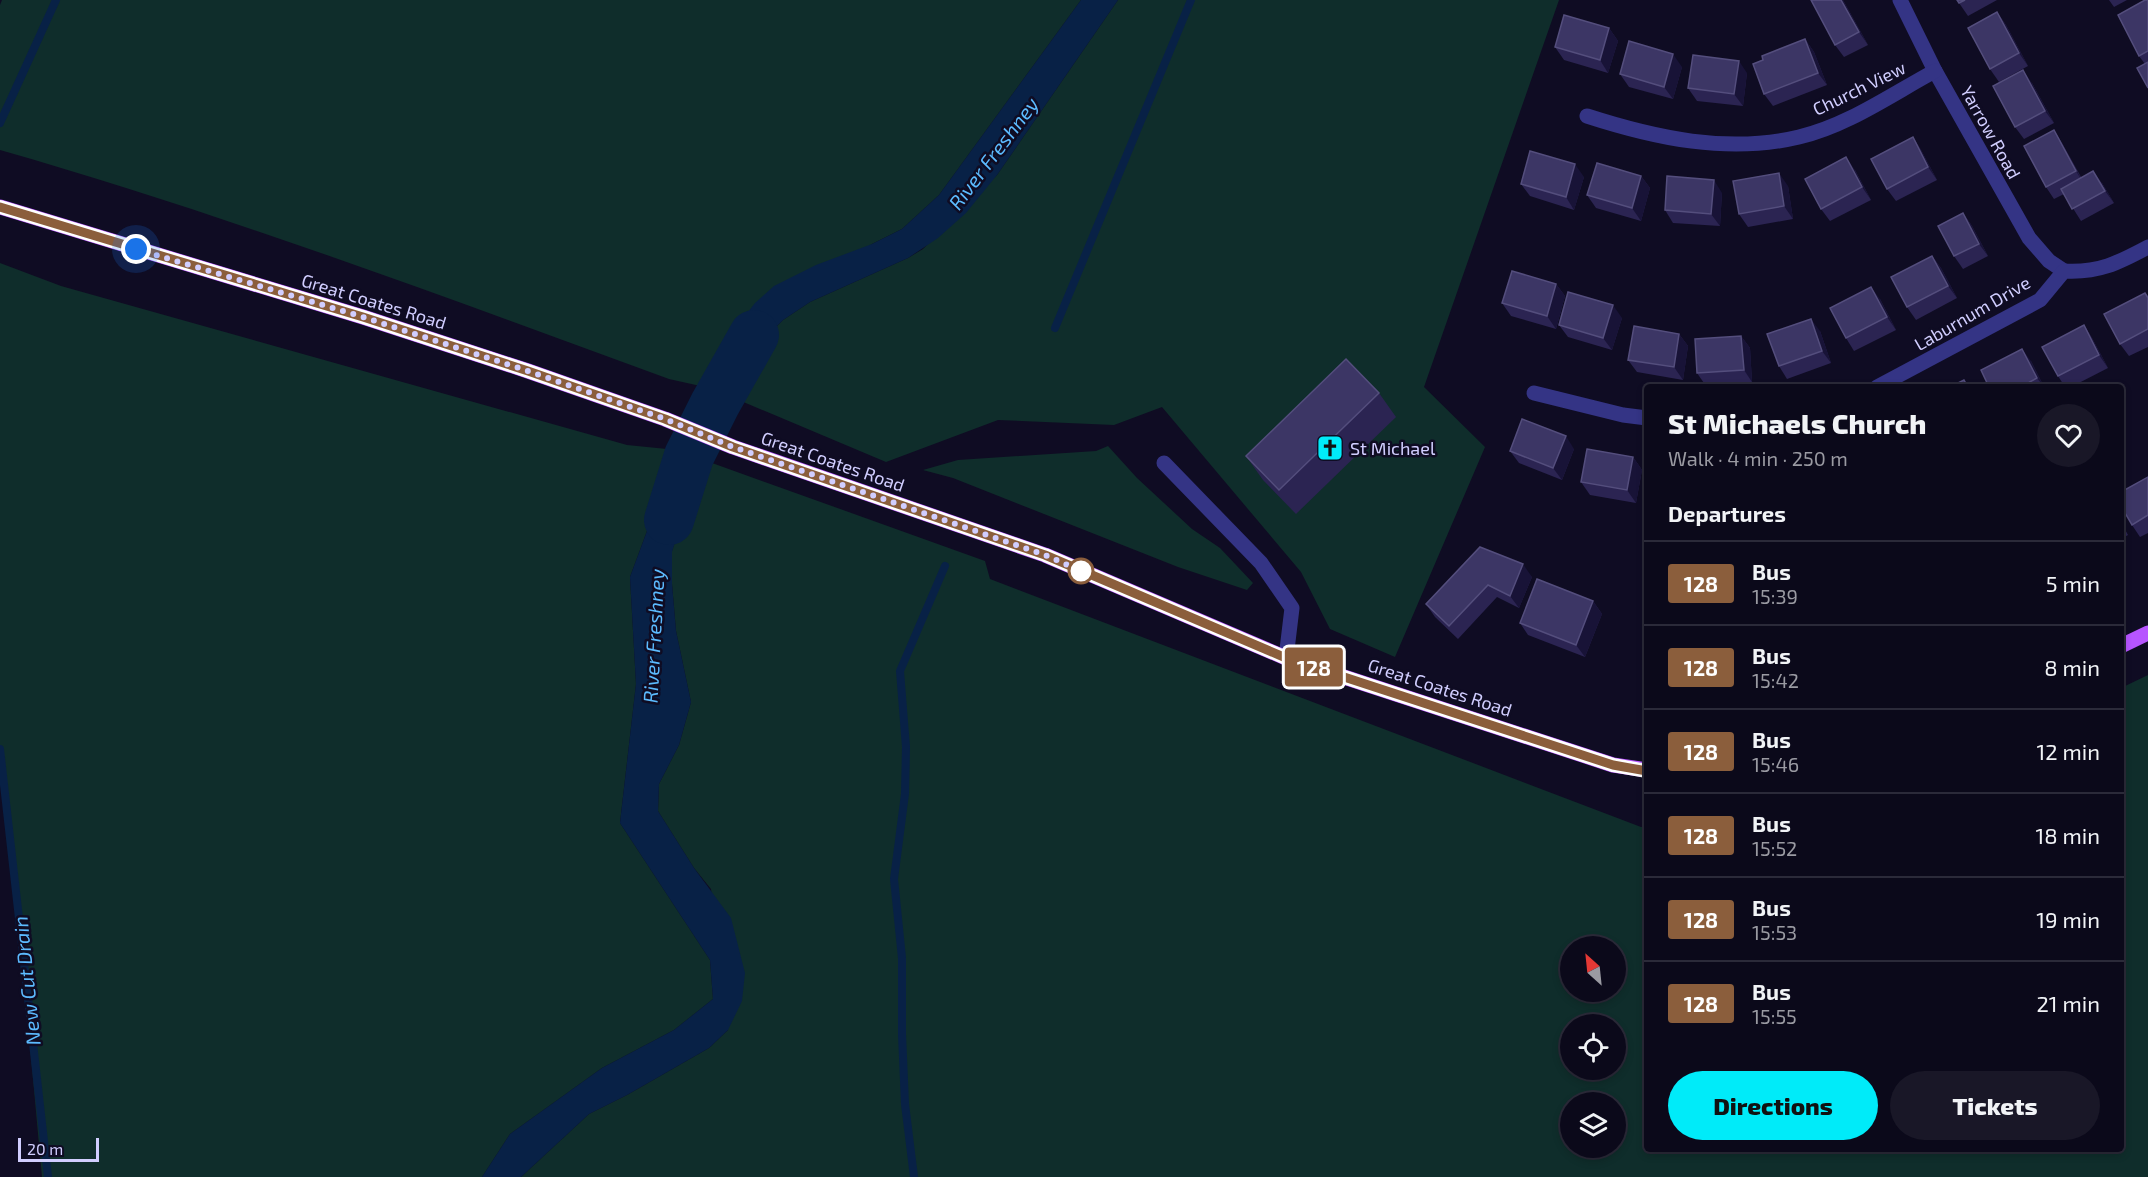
<!DOCTYPE html>
<html lang="en">
<head>
<meta charset="utf-8">
<style>
	body { margin:0; font-family:"Exo 2",sans-serif; background:#191727; color:#f1f3f6; height:100vh; display:flex; flex-direction:column; font-size:22px; white-space:nowrap }
	* { box-sizing:border-box; margin:0 }
	p { font-size:20px; color:#9a9aa2 }
	.icon { flex:none; width:33px; height:33px; fill:none; stroke:currentColor; stroke-width:2; stroke-linecap:round; stroke-linejoin:round }
	.map { position:relative; flex:1; overflow:hidden }
	.sheet { position:absolute; left:1644px; top:384px; width:480px; height:768px; display:flex; flex-direction:column; background:#0b091a; border-radius:6px; box-shadow:0 3px 9px #0003,0 0 0 2px #2b2a39 }
	.sheet>* { flex:none }
	.badge { padding:0 12px; border-radius:4px; font-size:21px; line-height:39px }
	.needle { width:39px; rotate:333deg }
	.controls { position:absolute; left:1560px; top:936px; display:grid; gap:12px }
	.controls a { display:grid; place-items:center; width:66px; height:66px; border-radius:50%; background:#0b091a; box-shadow:0 3px 9px #0003,0 0 0 2px #2b2a39; font-size:30px }
	.scale { position:absolute; left:18px; bottom:15px; width:81px; box-sizing:border-box; padding-left:6px; border:3px solid #d1ceff; border-top:0; font-size:16px; line-height:21px; white-space:nowrap; color:#d1ceff; -webkit-text-stroke:4px #0f0c23; paint-order:stroke }
	.you { position:absolute; width:30px; height:30px; margin:-15px; border:4px solid #fff; border-radius:50%; background:#1a73e8; box-shadow:0 0 0 9px #1a73e833 }
	.map>.badge { position:absolute; translate:-50% -50%; box-shadow:0 0 0 3px #fff }
	h2 { padding:0 24px; font-size:22px; line-height:54px }
	.round { display:grid; place-items:center; flex:none; width:63px; height:63px; border-radius:32px; background:#191727 }
	.head { display:flex; align-items:center; justify-content:space-between; height:102px; padding:0 24px }
	h1 { font-size:28px; font-weight:800; line-height:45px }
	.action { display:flex; gap:12px; margin-top:auto; padding:12px 24px }
	.action a { flex:1; height:69px; border-radius:36px; background:#00ebf9; color:#111; font-size:24px; font-weight:800; line-height:69px; text-align:center }
	.action a+a { background:#191727; color:#f1f3f6 }
	ul { padding:0; list-style:none }
	li { display:flex; align-items:center; gap:18px; height:84px; padding:0 24px; border-top:2px solid #2b2a39 }
	li div { flex:1 }
	li b { display:block; font-size:22px }
	li em { font-style:normal }
	li .badge { min-width:66px; font-weight:700; text-align:center }
	.map>svg:first-child { display:block }
	.green { fill:#0f2d2b; fill-rule:evenodd }
	.water { fill:#082146 }
	.lines { fill:none; stroke-linecap:round; stroke-linejoin:round }
	.stream { stroke:#082146; stroke-width:8 }
	.river { stroke:#082146; stroke-width:50 }
	.minor { stroke:#343485; stroke-width:15 }
	.primary { stroke:#b755ff; stroke-width:15 }
	.wall { fill:#2b2452 }
	.shaded-wall { fill:#181337 }
	.building { fill:#3c3665; stroke:#544e7d; stroke-width:1.5 }
	.line-casing { stroke:#fff; stroke-width:14 }
	.line { stroke:#8b5e3c; stroke-width:9 }
	.walk { stroke:#d1ceff; stroke-width:6; stroke-dasharray:0 10.8 }
	.stop-dot { fill:#fff; stroke:#8b5e3c; stroke-width:3 }
	.labels { text-anchor:middle; dominant-baseline:central; stroke-width:5; stroke-linejoin:round; paint-order:stroke }
	.street-label { font-size:18px; fill:#d1ceff; stroke:#0f0c23 }
	.poi-label { font-size:18px; fill:#d1ceff; stroke:#0f0c23; text-anchor:start }
	.water-label { font-size:20px; font-style:italic; fill:#5cbbff; stroke:#0f0c23 }
</style>
</head>
<body>
<div class="map">
<svg width="2148" height="1177" viewBox="0 0 2148 1177">
	<rect width="100%" height="100%" fill="#0f0c23"/>
	<g class="green">
		<path d="M2,0H1081L939,195L902,229L872,244L712,361L705,387L669,379C448,298 227,215 0,150V5Z"/>
		<path d="M1118,0H1559L1424,387L1485,447L1395,657L1330,629L1301,572L1162,407L1114,425L998,420L886,462L734,398L755,353L768,335L783,320L810,302L908,258L923,249L997,175Z"/>
		<path d="M0,263L61,286L627,445L677,450L630,577L636,684L620,823L710,960L713,999L674,1030L602,1068L510,1134L482,1177H42L4,763L0,747Z"/>
		<path d="M1108,446L1137,478L1192,529L1220,548L1253,583L1247,590L1178,567L953,478L923,470L958,460L1096,451Z"/>
		<path d="M701,459L985,561L990,579L1641,827H1647V1149H2121V688L2148,675V1177H521L589,1114L627,1095L709,1048L728,1030L711,889L694,868L658,811L659,784L679,745L691,702L676,631L672,584V551ZM1570,946H1616V992H1570ZM1570,1024H1616V1070H1570ZM1570,1102H1616V1148H1570Z"/>
	</g>
	<g class="water">
		<path d="M1081,0H1118L997,175L966,213L938,238L908,258L810,302L783,320L768,335L755,353L734,398L705,387L712,361L723,344L755,303L774,286L816,265L872,244L902,229L939,195Z"/>
		<path d="M677,450L701,459L672,552V584L676,631L691,702L679,745L659,784L658,811L694,868L731,918L745,973L742,1001L728,1030L709,1048L627,1095L589,1114L521,1177H482L510,1134L602,1068L674,1030L713,999L710,960L620,823L636,684L630,577Z"/>
	</g>
	<g class="lines">
		<g class="stream">
			<path d="M0,123L56,0"/>
			<path d="M1055,328L1191,0"/>
			<path d="M0,749L48,1177"/>
			<path d="M914,1177L905,1104L902,1034V958L894,879L905,794L906,747L900,671L945,566"/>
		</g>
		<path class="river" d="M669,520L689,456L715,404L754,335"/>
		<g class="minor">
			<path d="M1900,0L1935,71L2029,238L2049,261L2064,271"/>
			<path d="M1587,116C1655,138 1728,154 1799,137C1847,126 1892,94 1935,71"/>
			<path d="M1877,387L2040,300L2064,271C2099,273 2118,263 2148,247"/>
			<path d="M1534,393L1623,415L1647,418"/>
			<path d="M1164,463L1261,563L1292,608L1286,658"/>
		</g>
		<g class="primary">
			<path d="M0,207L363,317L528,371L665,419L733,447L1045,555L1286,658L1613,765L1647,770"/>
			<path d="M2121,646L2148,633"/>
		</g>
	</g>
	<g class="wall">
		<path d="M1843,0L1868,45L1844,57L1835,45Z"/>
		<path d="M1957,0H1997L1968,16Z"/>
		<path d="M2109,0H2127L2114,7Z"/>
		<path d="M2148,0V88L2145,64L2139,56Z"/>
		<path d="M1997,12L2006,25L2028,66L1999,82L1990,69Z"/>
		<path d="M1609,28L1618,41L1608,73L1564,60L1555,47Z"/>
		<path d="M1805,39L1814,52L1827,85L1773,106L1764,94L1763,60Z"/>
		<path d="M1682,67L1673,99L1629,87L1620,74Z"/>
		<path d="M1747,73L1743,106L1697,101L1688,88Z"/>
		<path d="M2032,83L2054,123L2024,139L2015,127Z"/>
		<path d="M2054,130L2062,143L2081,177L2102,183L2114,203L2081,221L2064,194L2054,199L2046,187Z"/>
		<path d="M1913,137L1921,150L1937,180L1896,201L1887,189Z"/>
		<path d="M1855,170L1871,200L1830,221L1821,209Z"/>
		<path d="M1641,176L1650,188L1641,221L1596,208L1587,195Z"/>
		<path d="M1584,177L1574,210L1530,196L1521,184Z"/>
		<path d="M1788,186L1793,219L1748,227L1739,214Z"/>
		<path d="M1722,193L1720,226L1673,223L1665,210Z"/>
		<path d="M1963,213L1972,226L1988,256L1963,269L1954,256Z"/>
		<path d="M1932,256L1941,268L1957,298L1916,320L1907,307Z"/>
		<path d="M1556,284L1565,296L1556,329L1511,316L1502,303Z"/>
		<path d="M2145,293L2148,296V347L2129,356L2120,344Z"/>
		<path d="M1880,299L1896,330L1854,351L1846,338Z"/>
		<path d="M1622,318L1612,350L1568,337L1559,325Z"/>
		<path d="M2084,325L2092,338L2108,368L2071,387H2065L2058,376Z"/>
		<path d="M1820,331L1831,363L1787,379L1779,366Z"/>
		<path d="M1679,334L1688,346L1683,380L1637,372L1628,360Z"/>
		<path d="M1741,336L1750,348L1752,382L1706,386L1697,373Z"/>
		<path d="M2031,361L2044,387H1989Z"/>
		<path d="M1379,393L1396,417L1296,514L1263,480L1246,456Z"/>
		<path d="M1574,449L1562,480L1519,463L1510,451Z"/>
		<path d="M1633,457L1642,470L1636,503L1590,495L1581,482Z"/>
		<path d="M2148,477V533L2140,537L2132,525Z"/>
		<path d="M2121,522L2128,535L2121,539Z"/>
		<path d="M1480,547L1532,577L1519,608L1497,597L1458,639L1435,617L1426,604Z"/>
		<path d="M1593,601L1602,614L1585,657L1528,635L1520,623Z"/>
	</g>
	<g class="shaded-wall">
		<path d="M1841,0H1843L1868,45L1859,32Z"/>
		<path d="M1997,12L2006,25L2028,66L2019,53Z"/>
		<path d="M1609,28L1618,41L1608,73L1600,60Z"/>
		<path d="M1805,39L1814,52L1827,85L1818,73Z"/>
		<path d="M1673,54L1682,67L1673,99L1664,87Z"/>
		<path d="M1739,61L1747,73L1743,106L1734,94Z"/>
		<path d="M2023,70L2032,83L2054,123L2045,111Z"/>
		<path d="M2054,130L2062,143L2084,184L2076,171Z"/>
		<path d="M1913,137L1921,150L1937,180L1928,167Z"/>
		<path d="M1846,157L1855,170L1871,200L1862,187Z"/>
		<path d="M1575,164L1584,177L1574,210L1566,197Z"/>
		<path d="M2093,171L2102,183L2114,203L2105,191Z"/>
		<path d="M1779,173L1788,186L1793,219L1784,206Z"/>
		<path d="M1641,176L1650,188L1641,221L1632,208Z"/>
		<path d="M1714,180L1722,193L1720,226L1711,214Z"/>
		<path d="M1963,213L1972,226L1988,256L1979,244Z"/>
		<path d="M1932,256L1941,268L1957,298L1948,286Z"/>
		<path d="M1556,284L1565,296L1556,329L1547,316Z"/>
		<path d="M1871,287L1880,299L1896,330L1887,317Z"/>
		<path d="M1613,305L1622,318L1612,350L1603,338Z"/>
		<path d="M1811,319L1820,331L1831,363L1822,351Z"/>
		<path d="M2084,325L2092,338L2108,368L2099,355Z"/>
		<path d="M1679,334L1688,346L1683,380L1674,367Z"/>
		<path d="M1741,336L1750,348L1752,382L1744,370Z"/>
		<path d="M2022,349L2031,361L2044,387L2037,378Z"/>
		<path d="M1566,436L1574,449L1562,480L1553,468Z"/>
		<path d="M1633,457L1642,470L1636,503L1627,490Z"/>
		<path d="M1523,564L1532,577L1519,608L1510,596Z"/>
		<path d="M1593,601L1602,614L1585,657L1576,645Z"/>
	</g>
	<g class="building">
		<path d="M1811,0H1841L1859,32L1835,45Z"/>
		<path d="M1957,0H1965L1959,3Z"/>
		<path d="M2145,0H2148V51L2139,56L2118,15Z"/>
		<path d="M1997,12L2019,53L1990,69L1968,28Z"/>
		<path d="M1564,15L1609,28L1600,60L1555,47Z"/>
		<path d="M1805,39L1818,73L1764,94L1753,64L1763,60L1762,56Z"/>
		<path d="M1629,41L1673,54L1664,87L1620,74Z"/>
		<path d="M1693,55L1739,61L1734,94L1688,88Z"/>
		<path d="M2148,62V88L2137,68Z"/>
		<path d="M2023,70L2045,111L2015,127L1993,86Z"/>
		<path d="M2054,130L2076,171L2046,187L2024,146Z"/>
		<path d="M1913,137L1928,167L1887,189L1871,159Z"/>
		<path d="M1530,151L1575,164L1566,197L1521,184Z"/>
		<path d="M1846,157L1862,187L1821,209L1805,179Z"/>
		<path d="M1597,163L1641,176L1632,208L1587,195Z"/>
		<path d="M2093,171L2105,191L2072,209L2061,189Z"/>
		<path d="M1779,173L1784,206L1739,214L1733,181Z"/>
		<path d="M1667,176L1714,180L1711,214L1665,210Z"/>
		<path d="M1963,213L1979,244L1954,256L1938,226Z"/>
		<path d="M1932,256L1948,286L1907,307L1891,277Z"/>
		<path d="M1512,271L1556,284L1547,316L1502,303Z"/>
		<path d="M1871,287L1887,317L1846,338L1830,308Z"/>
		<path d="M1568,292L1613,305L1603,338L1559,325Z"/>
		<path d="M2145,293L2148,298V329L2120,344L2104,314Z"/>
		<path d="M1811,319L1822,351L1779,366L1767,334Z"/>
		<path d="M2084,325L2099,355L2058,376L2042,347Z"/>
		<path d="M1634,326L1679,334L1674,367L1628,360Z"/>
		<path d="M1741,336L1744,370L1697,373L1695,339Z"/>
		<path d="M2022,349L2037,378L2021,387H1989L1981,370Z"/>
		<path d="M1346,359L1379,393L1279,490L1246,456Z"/>
		<path d="M1964,380L1968,387H1950Z"/>
		<path d="M1522,419L1566,436L1553,468L1510,451Z"/>
		<path d="M1587,449L1633,457L1627,490L1581,482Z"/>
		<path d="M1647,463V486H1644Z"/>
		<path d="M2148,477V515L2132,525L2121,506V492Z"/>
		<path d="M1480,547L1523,564L1510,596L1488,585L1449,626L1426,604Z"/>
		<path d="M1537,579L1593,601L1576,645L1520,623Z"/>
	</g>
	<g class="lines">
		<defs>
			<path id="line" d="M0,207L363,317L528,371L665,419L733,447L1045,555L1286,658L1613,765L1647,771"/>
		</defs>
		<use href="#line" class="line-casing"/>
		<use href="#line" class="line"/>
		<path class="walk" d="M136,249L363,317L528,371L665,419L733,447L1045,555L1088,574L1081,571"/>
	</g>
	<defs>
		<symbol id="church-square" viewBox="-11 -11 22 22"><rect x="-9" y="-9" width="18" height="18" rx="4" fill="#00ebf9" stroke="#0f0c23"/><path d="M-1.2-6h2.4v3.5h3.3v2.4h-3.3V6h-2.4V-.1h-3.3v-2.4h3.3Z" fill="#111"/></symbol>
	</defs>
	<g fill-rule="evenodd">
		<use href="#church-square" x="1315" y="433" width="30" height="30"/>
	</g>
	<circle class="stop-dot" cx="1081" cy="571" r="12"/>
	<g class="labels">
		<g class="street-label">
			<text transform="translate(1859 88) rotate(-26)">Church View</text>
			<text transform="translate(1991 132) rotate(61)">Yarrow Road</text>
			<text transform="translate(374 301) rotate(17)">Great Coates Road</text>
			<text transform="translate(1972 313) rotate(-30)">Laburnum Drive</text>
			<text transform="translate(833 461) rotate(19)">Great Coates Road</text>
			<text transform="translate(1440 687) rotate(18)">Great Coates Road</text>
		</g>
		<g class="poi-label">
			<text x="1350" y="448">St Michael</text>
		</g>
		<g class="water-label">
			<text transform="translate(993 153) rotate(-53)">River Freshney</text>
			<text transform="translate(653 636) rotate(-87)">River Freshney</text>
			<text transform="translate(26 981) rotate(-96)">New Cut Drain</text>
		</g>
	</g>
</svg>
<div class="controls">
<a><svg class="needle" viewBox="-14 -14 28 28"><path d="M0-13l5 13h-10z" fill="#e53935"/><path d="M0 13l5-13h-10z" fill="#9a9aa2"/></svg></a>
<a><svg class="icon" aria-label="locate" viewBox="0 0 24 24"><circle cx="12" cy="12" r="6"/><path d="M12 2v4M12 18v4M2 12h4M18 12h4"/></svg></a>
<a><svg class="icon" aria-label="layers" viewBox="0 0 24 24"><path d="M12 4l9 5-9 5-9-5zM3 14l9 5 9-5"/></svg></a>
</div>
<div class="scale">20 m</div>
<div class="you" style="left:136px;top:249px"></div>
<b class="badge" style="left:1314px;top:667px;background:#8b5e3c;color:#fff">128</b>
<section class="sheet">
<div class="head"><div><h1>St Michaels Church</h1><p>Walk · 4 min · 250 m</p></div><a class="round"><svg class="icon" aria-label="heart" viewBox="0 0 24 24"><path d="M12 20l-8-8c-3-5 5-10 8-4 3-6 11-1 8 4z"/></svg></a></div>
<h2>Departures</h2>
<ul>
<li><span class="badge" style="background:#8b5e3c;color:#fff">128</span><div><b>Bus</b><p>15:39</p></div><em>5 min</em></li>
<li><span class="badge" style="background:#8b5e3c;color:#fff">128</span><div><b>Bus</b><p>15:42</p></div><em>8 min</em></li>
<li><span class="badge" style="background:#8b5e3c;color:#fff">128</span><div><b>Bus</b><p>15:46</p></div><em>12 min</em></li>
<li><span class="badge" style="background:#8b5e3c;color:#fff">128</span><div><b>Bus</b><p>15:52</p></div><em>18 min</em></li>
<li><span class="badge" style="background:#8b5e3c;color:#fff">128</span><div><b>Bus</b><p>15:53</p></div><em>19 min</em></li>
<li><span class="badge" style="background:#8b5e3c;color:#fff">128</span><div><b>Bus</b><p>15:55</p></div><em>21 min</em></li>
</ul>
<div class="action"><a>Directions</a><a>Tickets</a></div>
</section>
</div>
</body>
</html>
